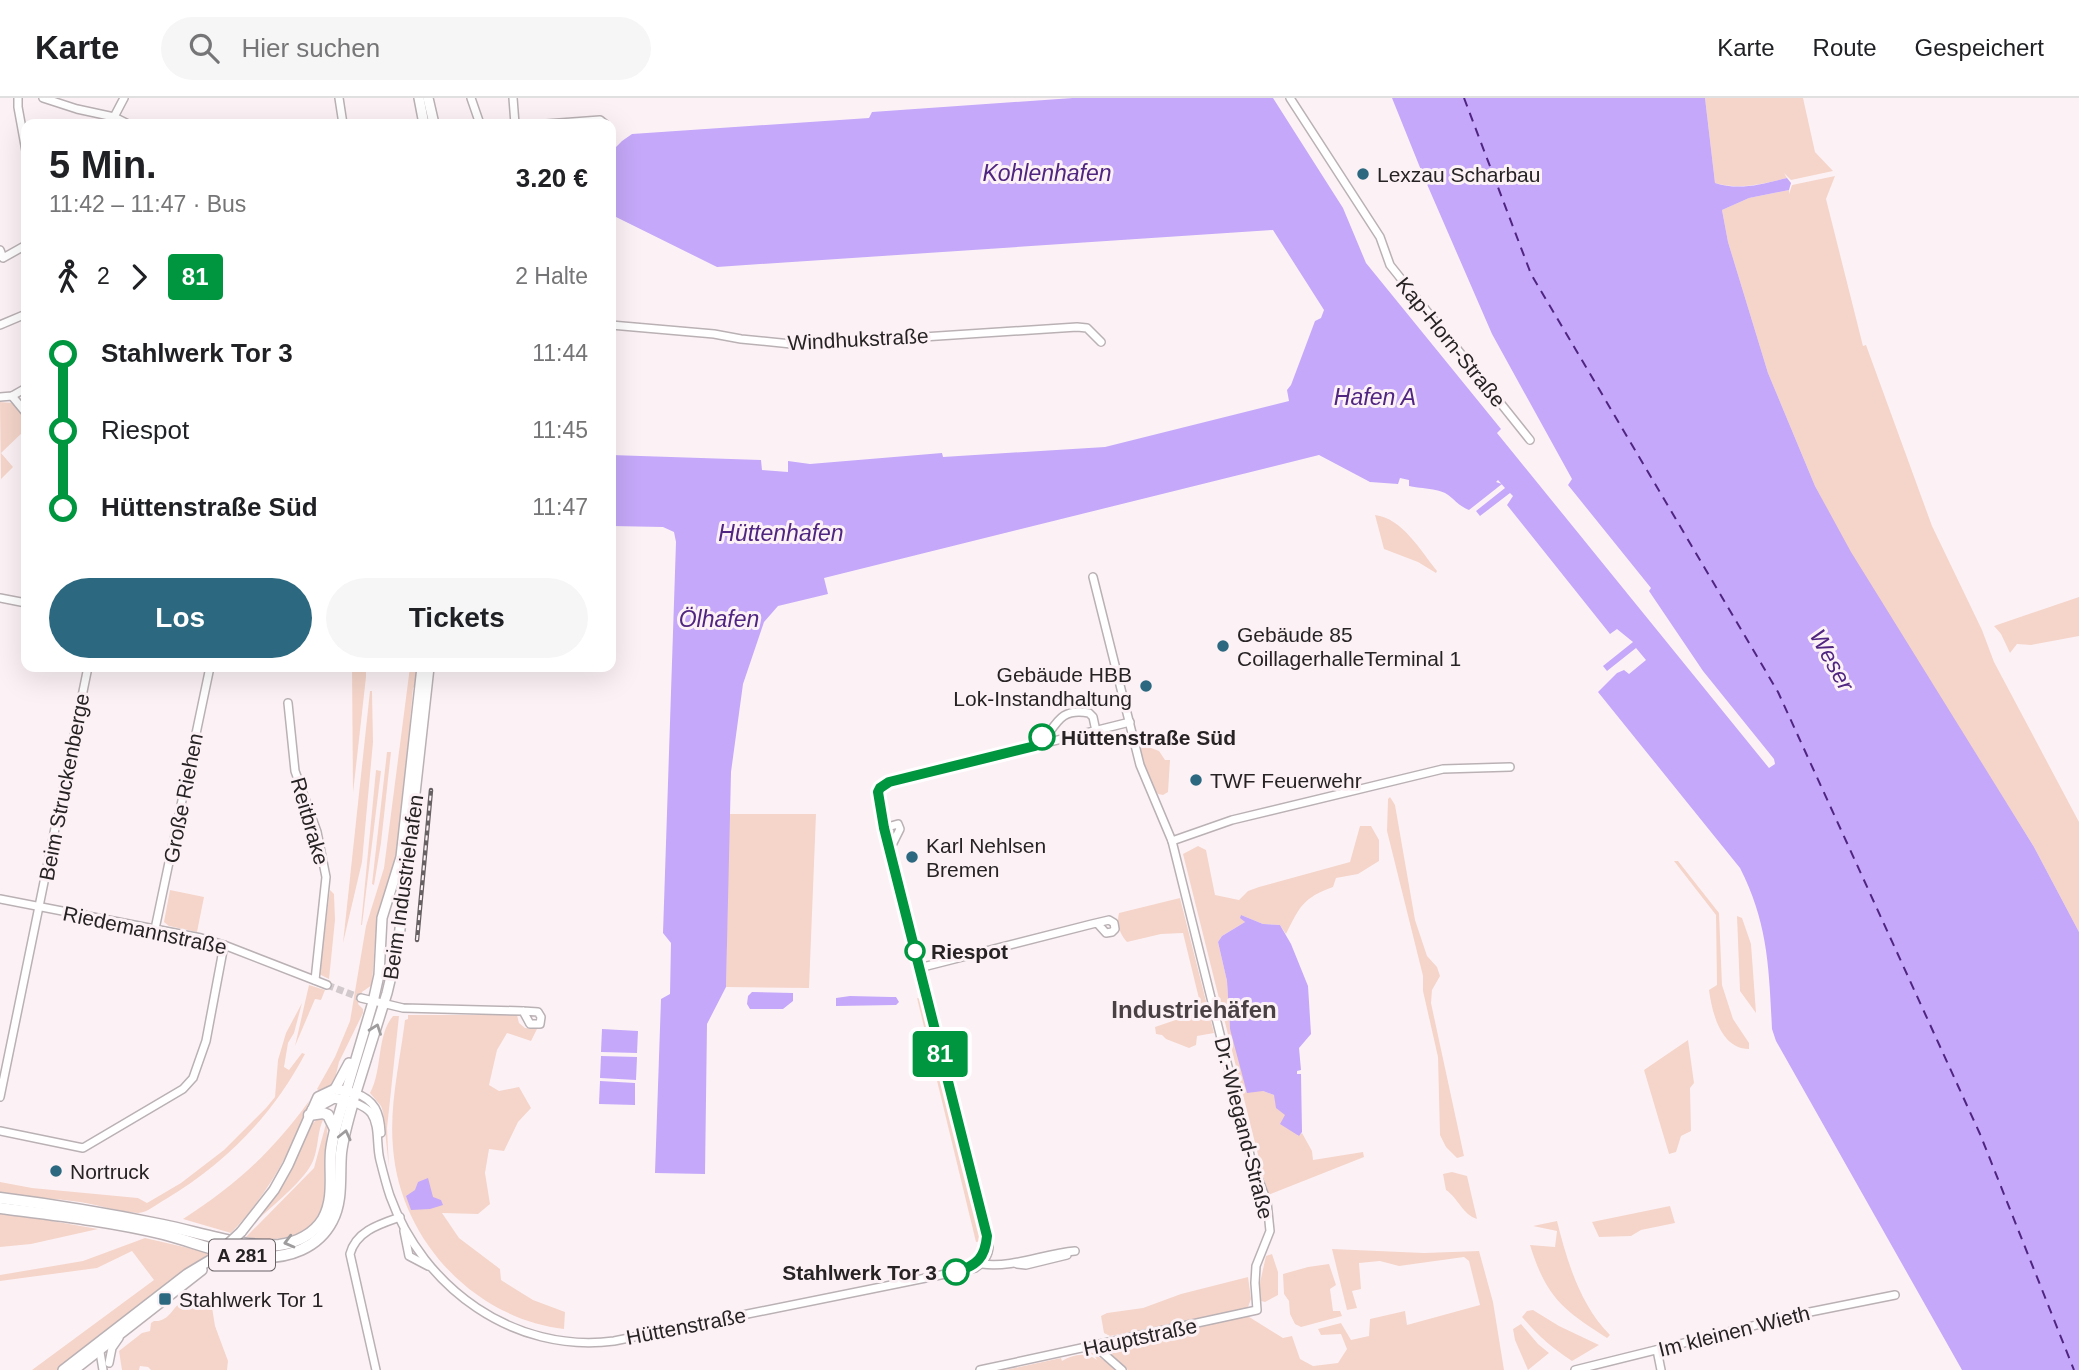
<!DOCTYPE html>
<html lang="de">
<head>
<meta charset="utf-8">
<style>
	body { margin:0; font-family:Arial,sans-serif; background:#f6f6f6; color:#202124; height:100vh; display:flex; flex-direction:column; font-size:26px; white-space:nowrap }
	* { box-sizing:border-box; margin:0 }
	p { font-size:23px; color:#757577 }
	.icon { flex:none; width:38px; height:38px; fill:none; stroke:currentColor; stroke-width:2; stroke-linecap:round; stroke-linejoin:round }
	.map { position:relative; flex:1; overflow:hidden }
	.sheet { position:absolute; left:21px; top:21px; width:595px; height:553px; display:flex; flex-direction:column; background:#fff; border-radius:14px; box-shadow:0 7px 28px #0002 }
	.sheet>* { flex:none }
	.badge { padding:0 14px; border-radius:5px; font-size:24px; line-height:46px }
	.map>.badge { position:absolute; translate:-50% -50%; box-shadow:0 0 0 4px #fff }
	.legs { display:flex; align-items:center; gap:10px; height:77px; padding:0 28px; font-size:23px }
	.legs p { margin-inline-start:auto }
	.overview { display:flex; align-items:center; justify-content:space-between; height:119px; padding:0 28px }
	h1 { font-size:38px; font-weight:700; line-height:52px }
	.button { display:flex; gap:14px; margin-top:auto; padding:14px 28px }
	.button a { flex:1; height:80px; border-radius:42px; background:#2c687f; color:#fff; font-size:28px; font-weight:700; line-height:80px; text-align:center }
	.button a+a { background:#f6f6f6; color:#202124 }
	ul { padding:0 28px; list-style:none }
	li { display:flex; align-items:center; gap:24px; height:77px; font-size:26px }
	li i { display:grid; place-items:center; width:10px; height:100%; margin:0 9px; background:currentColor }
	li i::after { content:''; width:18px; height:18px; margin:-9px; border:5px solid; border-radius:50%; background:#fff }
	li p { margin-inline-start:auto }
	li:first-child i { background:linear-gradient(#0000 50%,currentColor 0) }
	li:last-child i { background:linear-gradient(currentColor 50%,#0000 0) }
	header { display:flex; align-items:center; gap:42px; box-sizing:border-box; height:98px; padding:0 35px; background:#fff; border-bottom:2px solid #e0e0e0 }
	header strong { font-size:33px }
	nav { display:flex; gap:38px; margin-inline-start:auto; font-size:24px }
	.search { width:490px; height:63px; background:#f6f6f6; display:flex; align-items:center; gap:18px; box-sizing:border-box; padding:0 24px; border-radius:38px; color:#757577; font-size:26px }
	.map>svg:first-child { display:block }
	.green { fill:#f5d5ca }
	.water { fill:#c5a8f9 }
	.lines { fill:none; stroke-linecap:round; stroke-linejoin:round }
	.ferry { stroke:#4f2581; stroke-width:2; stroke-dasharray:9 7; stroke-linecap:butt }
	.minor-tunnel { stroke:#d1c9cc; stroke-width:7; stroke-dasharray:7 3.5; stroke-linecap:butt }
	.minor-casing { stroke:#bab1b5; stroke-width:10 }
	.major-casing { stroke:#bab1b5; stroke-width:12 }
	.highway-casing { stroke:#bab1b5; stroke-width:13 }
	.minor { stroke:#fff; stroke-width:7 }
	.major { stroke:#fff; stroke-width:9 }
	.highway { stroke:#fff; stroke-width:10 }
	.rail-casing { stroke:#676163; stroke-width:4.5 }
	.rail { stroke:#fcf2f6; stroke-width:2; stroke-dasharray:5; stroke-linecap:butt }
	.major-bridge-casing { stroke:#bab1b5; stroke-width:12; stroke-linecap:butt }
	.major-bridge { stroke:#fff; stroke-width:9 }
	.oneway { stroke:#9e9c9d }
	.line-1-casing { stroke:#fff; stroke-width:16 }
	.line-1 { stroke:#009640; stroke-width:10 }
	.poi-dot { fill:#2c687f; stroke:#fcf2f6; stroke-width:2.5 }
	.stop-1-dot { fill:#fff; stroke:#009640; stroke-width:3.5 }
	.labels { text-anchor:middle; dominant-baseline:central; stroke-width:6; stroke-linejoin:round; paint-order:stroke }
	.shield { fill:#fcf2f6; stroke:#676164; stroke-width:2 }
	.shield-label { font-size:19px; font-weight:bold; fill:#272325 }
	.poi-label { font-size:21px; fill:#272325; stroke:#fcf2f6; text-anchor:start }
	.street-label { font-size:21px; fill:#272325; stroke:#fcf2f6 }
	.stop-label { font-size:21px; font-weight:bold; fill:#272325; stroke:#fcf2f6; text-anchor:start }
	.water-label { font-size:23px; font-style:italic; fill:#4f2581; stroke:#fcf2f6 }
	.quarter-label { font-size:24px; font-weight:bold; fill:#494144; stroke:#fcf2f6 }
</style>
</head>
<body>
<header>
<strong>Karte</strong>
<div class="search"><svg class="icon" aria-label="search" viewBox="0 0 24 24"><circle cx="10" cy="10" r="6"/><path d="M15 15l6 6"/></svg>Hier suchen</div>
<nav><a>Karte</a><a>Route</a><a>Gespeichert</a></nav>
</header>
<div class="map">
<svg width="2079" height="1272" viewBox="0 0 2079 1272">
	<rect width="100%" height="100%" fill="#fcf2f6"/>
	<g class="green">
		<path d="M1705,0H1803L1815,54L1833,73L1791,82L1784,75L1787,80C1762,86 1740,92 1715,85Z"/>
		<path d="M1835,78L1826,101L1863,248L1866,247L1932,428L1982,532L1994,564L2079,724V834L2034,749L1850,455L1815,388L1768,275L1728,144L1722,112L1749,100L1789,92V96L1792,87Z"/>
		<path d="M0,304L13,305L26,320V331L1,355L13,369L1,381V385Z"/>
		<path d="M1375,417C1402,420 1421,453 1437,473L1436,475L1418,464L1384,451Z"/>
		<path d="M2079,499V538L2031,547L2017,546L2010,555L2001,536L1994,528Z"/>
		<path d="M352,569H366V579L353,695Z"/>
		<path d="M410,569H417L415,588L413,590L410,624L412,626L398,760L382,806L375,844L372,887L362,894L358,906L363,911V915L339,964L334,985L320,994L317,991L335,959L350,923L366,828L384,770Z"/>
		<path d="M370,593H372L373,644L362,764L343,845Z"/>
		<path d="M1146,648L1159,653L1165,662H1170L1168,694L1163,697L1158,696L1150,686L1139,649Z"/>
		<path d="M387,654H391L381,745L374,787L372,786Z"/>
		<path d="M376,672L381,673L362,827H361Z"/>
		<path d="M1390,699L1395,707L1415,822L1427,858L1437,869L1440,878L1432,892L1431,905L1464,1058L1457,1060L1446,1049L1440,1037L1438,959L1423,893V878L1387,733L1388,701Z"/>
		<path d="M729,716H816L809,890L726,889Z"/>
		<path d="M1360,728H1371L1379,742V763L1358,776L1336,780L1333,789C1303,800 1300,808 1286,836L1280,827L1263,826L1241,817L1245,824L1222,838L1218,844L1227,883L1230,931L1263,993L1274,997L1298,1038L1302,1035L1312,1053L1313,1062L1363,1054L1364,1059L1268,1097L1183,756L1198,748L1206,752L1215,797L1239,802L1248,793L1259,789L1350,764Z"/>
		<path d="M1674,763H1678L1719,815L1722,887L1733,921L1749,945V951C1721,951 1712,915 1709,892L1717,887L1716,817Z"/>
		<path d="M170,792L204,799L197,834L169,828L164,824Z"/>
		<path d="M330,792L334,796L335,822L329,881L319,876Z"/>
		<path d="M1180,800L1214,935L1197,938L1196,947L1189,950L1166,941L1162,937L1156,936L1155,929L1202,913L1183,835L1161,836L1127,844C1120,836 1116,826 1119,815Z"/>
		<path d="M1737,818L1742,820L1751,846L1756,915L1740,893Z"/>
		<path d="M309,887L325,892L321,902L315,901L295,948Z"/>
		<path d="M917,900L922,901L982,1143L976,1144Z"/>
		<path d="M302,905L294,935L288,945L284,969L289,972L302,955L305,956C272,1018 226,1065 166,1101C158,1105 147,1115 138,1115C119,1114 98,1107 80,1104C53,1100 27,1100 0,1095V1084L32,1090L138,1100L147,1105L181,1085L224,1052L266,1010L275,999L278,962L286,935Z"/>
		<path d="M408,917H517L519,925L525,930L537,931L531,943L507,935L497,952L489,987L499,993L519,989L531,1010L518,1024L504,1053L489,1051L485,1075L490,1106L478,1116L442,1115L459,1140L500,1171L501,1182L533,1202L565,1214L564,1231C473,1220 400,1141 393,1050C389,1008 400,963 405,922L408,921Z"/>
		<path d="M393,918H399L387,1030L389,1070L383,1014L381,1008L370,995C383,971 376,939 393,918Z"/>
		<path d="M1688,942L1694,985L1690,990L1691,1033L1681,1038L1676,1054L1669,1056L1644,972Z"/>
		<path d="M309,1003C292,1053 268,1096 231,1135L183,1121C235,1088 273,1053 309,1003Z"/>
		<path d="M319,1019L324,1020C317,1033 319,1048 313,1063C305,1082 275,1105 260,1120L285,1083L312,1026Z"/>
		<path d="M327,1022C329,1036 324,1052 324,1066C324,1079 326,1092 323,1105C314,1140 277,1145 246,1139L314,1070Z"/>
		<path d="M1452,1074L1467,1078L1477,1121C1463,1117 1458,1100 1446,1092L1443,1076Z"/>
		<path d="M1670,1108L1675,1125L1641,1132L1631,1138L1599,1139L1592,1124Z"/>
		<path d="M0,1114L98,1131L31,1146L0,1149Z"/>
		<path d="M1557,1123C1567,1163 1580,1207 1610,1237L1607,1240C1563,1212 1546,1199 1530,1147L1555,1149L1557,1133L1533,1128Z"/>
		<path d="M145,1140L210,1155L167,1184L166,1188L58,1272H32L154,1182L132,1153L97,1170L0,1183V1177L83,1163Z"/>
		<path d="M1332,1151L1424,1155L1479,1153L1493,1204L1504,1272H1128L1110,1258L1111,1249L1117,1246L1246,1217L1283,1240L1292,1238L1300,1261L1313,1268L1338,1265L1347,1251L1341,1236L1321,1237L1318,1231L1341,1225L1351,1242L1369,1238L1370,1221L1405,1213L1407,1227L1480,1207L1469,1163L1464,1159L1399,1168L1380,1163L1359,1165L1361,1191L1352,1193L1357,1210L1347,1212Z"/>
		<path d="M1272,1156L1278,1174V1197L1265,1204L1261,1203L1259,1189L1266,1158Z"/>
		<path d="M1329,1166L1336,1187L1330,1191L1333,1213H1340L1342,1218L1301,1229L1295,1226L1290,1216L1289,1203L1284,1196L1283,1176L1308,1169Z"/>
		<path d="M1248,1179L1251,1201L1248,1209L1237,1213L1110,1238L1104,1235L1101,1218L1107,1215L1143,1210L1181,1196Z"/>
		<path d="M183,1202L190,1211L203,1206L207,1202L211,1203L215,1228L228,1263L227,1272H151L148,1269L140,1268L139,1272H122L119,1253L142,1235L150,1233L151,1225L154,1223C169,1224 172,1210 183,1202Z"/>
		<path d="M1533,1212L1559,1228L1599,1247L1572,1263C1552,1250 1537,1237 1522,1219L1527,1213Z"/>
		<path d="M1521,1226L1538,1246L1549,1255L1528,1272L1515,1242L1513,1231Z"/>
		<path d="M1084,1253L1093,1255L1118,1272H1005L1061,1260L1062,1263C1074,1256 1086,1254 1097,1262L1094,1257L1078,1254Z"/>
	</g>
	<g class="water">
		<path d="M1073,0H1273L1343,110L1366,165L1501,331L1497,335L1769,670L1775,666L1774,661L1703,573L1649,493L1651,490L1568,387L1572,381L1492,236L1423,77L1392,0H1705L1715,85C1740,93 1762,86 1787,80L1791,85L1789,92L1749,100L1722,112L1728,144L1768,275L1815,388L1851,454L2034,749L2079,834V1272H1962L1776,943L1772,931C1769,870 1768,825 1740,770L1598,594L1617,575L1624,572L1629,576L1646,562L1636,550L1607,573L1603,568L1633,544L1617,531L1610,536L1507,407L1513,398L1510,395L1480,418L1476,413L1505,390L1498,382L1496,384L1502,386L1469,412C1458,408 1454,400 1445,395C1438,391 1418,390 1409,388V382L1400,380L1398,386L1370,384L1319,357L824,480L828,496L778,508L764,524L743,586L731,674L726,889L707,926L705,1076L655,1075L661,901L670,896L671,845L663,835L676,444L674,434L663,429L611,428V357L761,362L762,372L788,374V363L810,366L942,355L943,359L1105,349L1289,303L1287,292L1291,287L1315,223L1321,220L1324,212L1273,132L717,169L614,118L611,114V54L622,43L632,36L869,20L872,14Z"/>
		<path d="M1241,817L1263,826L1280,827L1291,846L1308,888L1311,936L1299,950L1301,972L1297,973V976H1301L1302,1034L1299,1038L1280,1026L1285,1017L1276,1010L1274,997L1263,993L1247,995L1230,931L1227,883L1218,844L1222,838L1245,824L1240,820Z"/>
		<path d="M752,894L793,895V903L783,911H750L747,906L748,898Z"/>
		<path d="M850,898L891,899H896L899,904L896,907L836,908V900Z"/>
		<path d="M602,931L638,933L637,955L601,954Z"/>
		<path d="M601,958L637,959L636,982L600,980Z"/>
		<path d="M600,983L635,985V1007L599,1006Z"/>
		<path d="M428,1080L433,1099L441,1102L443,1107L430,1111L411,1112L406,1098L415,1092L418,1084Z"/>
	</g>
	<g class="lines">
		<path class="ferry" d="M1464,0L1531,176L1778,594L1980,1036L2074,1272"/>
		<path class="minor-tunnel" d="M327,887L361,900"/>
		<defs>
			<g id="minor">
				<path d="M18,0V9L26,53"/>
				<path d="M43,0L77,11L114,19L128,26"/>
				<path d="M339,0L343,26"/>
				<path d="M471,0L480,26"/>
				<path d="M513,0L515,26"/>
				<path d="M1290,0L1380,139L1390,167L1530,342"/>
				<path d="M114,19L124,0"/>
				<path d="M546,26L600,22L605,26"/>
				<path d="M0,152L3,160L26,147"/>
				<path d="M0,227L26,216"/>
				<path d="M611,227L714,236L741,241L801,247L1077,229L1087,230L1101,244"/>
				<path d="M12,298L26,315"/>
				<path d="M0,299L12,298L26,290"/>
				<path d="M0,500L26,505"/>
				<path d="M288,605L295,673L317,734L326,779L315,882"/>
				<path d="M1041,646C1056,628 1059,609 1089,615L1093,619L1096,633"/>
				<path d="M884,730L898,726L900,731L890,751"/>
				<path d="M1172,743L1232,722L1443,671L1510,669"/>
				<path d="M0,801L201,840L224,847L327,887"/>
				<path d="M155,831L210,569"/>
				<path d="M919,870L1092,826L1109,822L1114,825L1115,831L1112,834L1106,835L1097,825"/>
				<path d="M361,900L403,910L523,913L538,914L541,919L540,926H530L523,913"/>
				<path d="M355,995C375,1002 380,1015 381,1035"/>
				<path d="M0,999L88,569"/>
				<path d="M353,1004C360,1007 366,1009 371,1015C380,1028 376,1047 380,1062C383,1074 386,1086 390,1098C423,1190 514,1256 614,1243L975,1170C1001,1153 984,1132 978,1108L884,730L878,694L880,689L889,684L1130,624"/>
				<path d="M0,1033L83,1050L183,991L193,980L206,943L224,847"/>
				<path d="M404,1133L409,1158L428,1168"/>
				<path d="M982,1166C1013,1170 1043,1156 1075,1153"/>
				<path d="M1017,1166L1026,1167L1067,1157"/>
				<path d="M99,1248L103,1272"/>
				<path d="M1096,1249L1122,1272"/>
				<path d="M1657,1252L1661,1272"/>
				<path d="M109,1265L112,1250L119,1240"/>
				<path d="M376,1272L350,1156C356,1133 380,1126 400,1119"/>
				<path d="M980,1272L1257,1212L1255,1185L1256,1168L1270,1133L1267,1104L1251,1061L1172,743L1140,667L1093,479"/>
				<path d="M1575,1272L1805,1215L1895,1197"/>
			</g>
			<g id="major">
				<path d="M419,0L424,26"/>
				<path d="M428,0L434,26"/>
				<path d="M335,991L349,965"/>
				<path d="M344,1001L373,904L379,877L382,820L401,759L422,569"/>
				<path d="M312,1012L334,1000L353,1004L387,895L398,849L429,569"/>
				<path d="M241,1134L274,1092L288,1067L318,999L335,991L350,994"/>
				<path d="M63,1272L187,1176L212,1161"/>
				<path d="M74,1272L202,1172"/>
			</g>
			<g id="highway">
				<path d="M309,1017L323,1015L328,1017L335,1031"/>
				<path d="M0,1100C55,1107 109,1116 163,1127C198,1134 244,1150 279,1147C296,1145 314,1136 323,1121C335,1100 329,1075 331,1053C333,1035 339,1018 344,1001"/>
				<path d="M0,1110C54,1117 109,1123 163,1136C195,1144 227,1159 260,1159C289,1160 318,1150 332,1123C343,1102 339,1078 341,1055C343,1038 348,1021 353,1004"/>
			</g>
		</defs>
		<use href="#minor" class="minor-casing"/>
		<use href="#major" class="major-casing"/>
		<use href="#highway" class="highway-casing"/>
		<use href="#minor" class="minor"/>
		<use href="#major" class="major"/>
		<use href="#highway" class="highway"/>
		<defs>
			<path id="rail" d="M417,842L431,692"/>
		</defs>
		<use href="#rail" class="rail-casing"/>
		<use href="#rail" class="rail"/>
		<defs>
			<path id="major-bridge" d="M212,1161L241,1134"/>
		</defs>
		<use href="#major-bridge" class="major-bridge-casing"/>
		<use href="#major-bridge" class="major-bridge"/>
	</g>
	<defs><path id="oneway-chevron" d="M-2-3.5L2.5 0L-2 3.5" fill="none" stroke-width="1.6" stroke-linecap="round" stroke-linejoin="round" transform="scale(1.75)"/></defs>
	<g class="oneway">
		<use href="#oneway-chevron" transform="translate(376 931) rotate(-70)"/>
		<use href="#oneway-chevron" transform="translate(345 1037) rotate(-77)"/>
		<use href="#oneway-chevron" transform="translate(289 1144) rotate(165)"/>
	</g>
	<g class="lines">
		<defs>
			<path id="line-1" d="M956,1174C978,1167 985,1159 987,1138L884,730L878,694L880,690L889,684L1035,648L1042,639"/>
		</defs>
		<use href="#line-1" class="line-1-casing"/>
		<use href="#line-1" class="line-1"/>
	</g>
	<g class="poi-dot">
		<circle cx="1363" cy="76" r="7"/>
		<circle cx="1223" cy="548" r="7"/>
		<circle cx="1146" cy="588" r="7"/>
		<circle cx="1196" cy="682" r="7"/>
		<circle cx="912" cy="759" r="7"/>
		<circle cx="56" cy="1073" r="7"/>
		<rect x="158" y="1194" width="14" height="14" rx="3.5"/>
	</g>
	<g class="stop-1-dot">
		<circle cx="1042" cy="639" r="12"/>
		<circle cx="915" cy="853" r="9"/>
		<circle cx="956" cy="1174" r="12"/>
	</g>
	<g class="labels">
		<rect class="shield" x="209" y="1141.5" width="66" height="31" rx="5"/>
		<g class="shield-label">
			<text x="242" y="1157">A 281</text>
		</g>
		<g class="poi-label">
			<text x="1377" y="76">Lexzau Scharbau</text>
			<text x="1237" y="536">Gebäude 85<tspan x="1237" dy="24">CoillagerhalleTerminal 1</tspan></text>
			<text x="1132" y="576" text-anchor="end">Gebäude HBB<tspan x="1132" dy="24">Lok-Instandhaltung</tspan></text>
			<text x="1210" y="682">TWF Feuerwehr</text>
			<text x="926" y="747">Karl Nehlsen<tspan x="926" dy="24">Bremen</tspan></text>
			<text x="70" y="1073">Nortruck</text>
			<text x="179" y="1201">Stahlwerk Tor 1</text>
		</g>
		<g class="street-label">
			<text transform="translate(858 241) rotate(-3)">Windhukstraße</text>
			<text transform="translate(1451 244) rotate(51)">Kap-Horn-Straße</text>
			<text transform="translate(64 689) rotate(-79)">Beim Struckenberge</text>
			<text transform="translate(183 700) rotate(-79)">Große Riehen</text>
			<text transform="translate(310 723) rotate(74)">Reitbrake</text>
			<text transform="translate(403 789) rotate(-82)">Beim Industriehafen</text>
			<text transform="translate(145 832) rotate(12)">Riedemannstraße</text>
			<text transform="translate(1244 1030) rotate(76)">Dr.-Wiegand-Straße</text>
			<text transform="translate(686 1228) rotate(-11)">Hüttenstraße</text>
			<text transform="translate(1734 1233) rotate(-14)">Im kleinen Wieth</text>
			<text transform="translate(1140 1239) rotate(-12)">Hauptstraße</text>
		</g>
		<g class="stop-label">
			<text x="1061" y="639">Hüttenstraße Süd</text>
			<text x="931" y="853">Riespot</text>
			<text x="937" y="1174" text-anchor="end">Stahlwerk Tor 3</text>
		</g>
		<g class="water-label">
			<text x="1047" y="75">Kohlenhafen</text>
			<text x="1375" y="299">Hafen A</text>
			<text x="781" y="435">Hüttenhafen</text>
			<text x="719" y="521">Ölhafen</text>
			<text transform="translate(1832 562) rotate(61)">Weser</text>
		</g>
		<g class="quarter-label">
			<text x="1194" y="911">Industriehäfen</text>
		</g>
	</g>
</svg>
<b class="badge" style="left:940px;top:956px;background:#009640;color:#fff">81</b>
<section class="sheet">
<div class="overview"><div><h1>5 Min.</h1><p>11:42 – 11:47 · Bus</p></div><b>3.20 €</b></div>
<div class="legs"><svg class="icon" aria-label="walk" viewBox="0 0 24 24"><circle cx="13" cy="4" r="2"/><path d="M13 8l-2 6 4 7M11 14l-3 7M7 12l3-4h3l4 4"/></svg>2<svg class="icon" aria-label="forward" viewBox="0 0 24 24"><path d="M9 5l7 7-7 7"/></svg><b class="badge" style="background:#009640;color:#fff">81</b><p>2 Halte</p></div>
<ul>
<li><i style="color:#009640"></i><b>Stahlwerk Tor 3</b><p>11:44</p></li>
<li><i style="color:#009640"></i><span>Riespot</span><p>11:45</p></li>
<li><i style="color:#009640"></i><b>Hüttenstraße Süd</b><p>11:47</p></li>
</ul>
<div class="button"><a>Los</a><a>Tickets</a></div>
</section>
</div>
</body>
</html>
